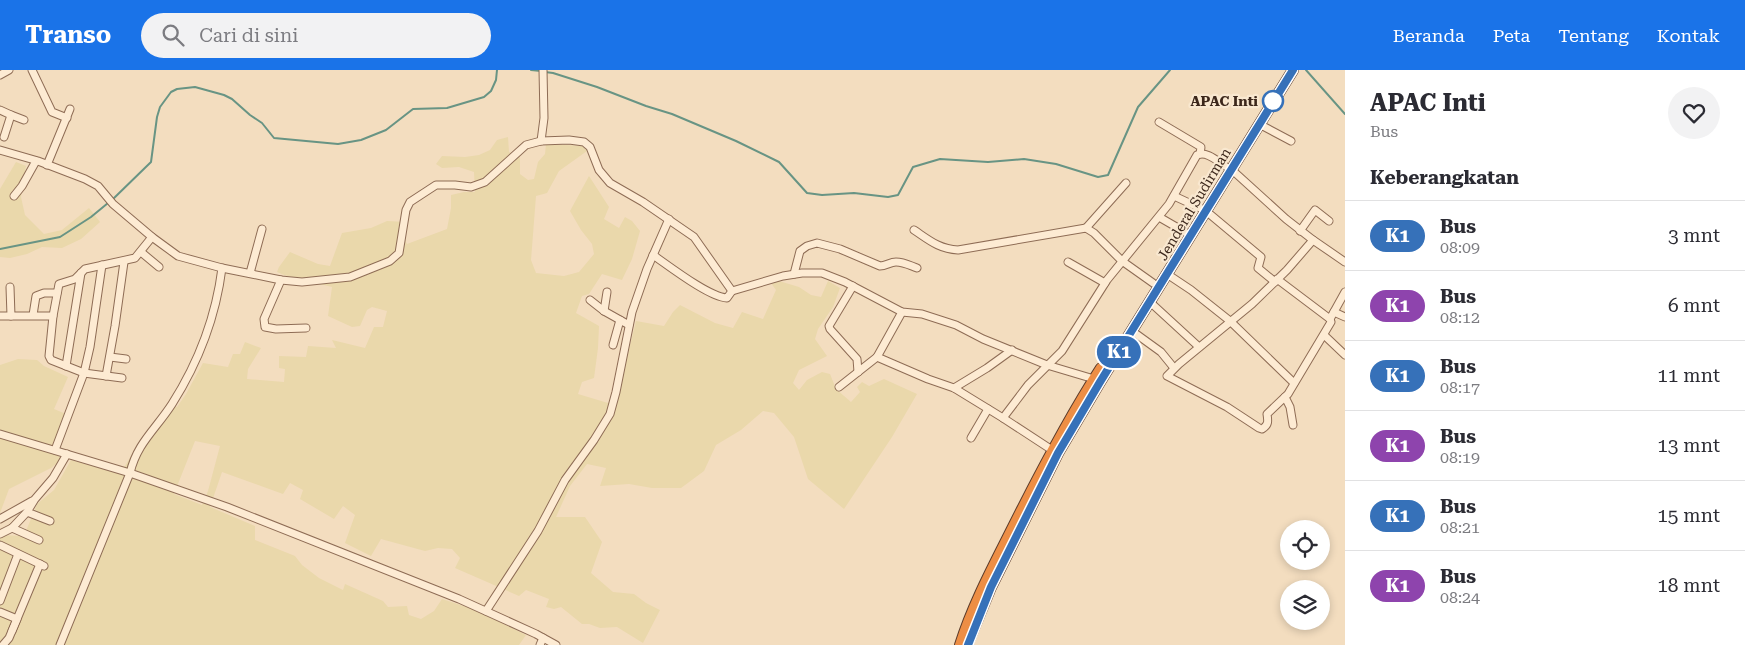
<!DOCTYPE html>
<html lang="id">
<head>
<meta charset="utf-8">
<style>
	body { margin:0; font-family:"Roboto Serif",serif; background:#f2f2f3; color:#2b2b33; height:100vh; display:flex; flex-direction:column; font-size:19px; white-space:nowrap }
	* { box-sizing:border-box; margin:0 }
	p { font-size:16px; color:#7c7c81 }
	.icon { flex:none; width:28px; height:28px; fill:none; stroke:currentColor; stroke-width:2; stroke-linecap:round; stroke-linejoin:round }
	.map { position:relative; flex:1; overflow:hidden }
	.side { display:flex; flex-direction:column; background:#fff; width:400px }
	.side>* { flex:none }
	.badge { padding:0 10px; border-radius:16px; font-size:18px; line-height:32px }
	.tools { position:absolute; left:1280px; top:450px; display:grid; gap:10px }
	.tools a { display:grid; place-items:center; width:50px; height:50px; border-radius:50%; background:#fff; box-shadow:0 2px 8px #0003; font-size:25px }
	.map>.badge { position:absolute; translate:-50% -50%; box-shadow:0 0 0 2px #fff }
	h2 { padding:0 25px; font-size:19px; line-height:45px }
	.round { display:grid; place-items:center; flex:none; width:52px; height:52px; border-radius:26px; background:#f2f2f3 }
	.head { display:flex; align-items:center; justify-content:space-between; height:85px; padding:0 25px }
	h1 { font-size:24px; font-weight:700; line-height:38px }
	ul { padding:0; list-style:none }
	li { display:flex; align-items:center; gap:15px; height:70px; padding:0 25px; border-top:1px solid #e1e1e2 }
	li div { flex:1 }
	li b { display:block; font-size:19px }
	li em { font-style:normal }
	li .badge { min-width:55px; font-weight:700; text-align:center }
	header { display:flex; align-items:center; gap:30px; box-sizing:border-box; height:70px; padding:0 25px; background:#1a73e8; color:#fff }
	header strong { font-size:24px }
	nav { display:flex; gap:28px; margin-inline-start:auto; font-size:18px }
	.search { width:350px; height:45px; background:#f2f2f3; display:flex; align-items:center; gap:12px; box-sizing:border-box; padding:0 18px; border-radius:28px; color:#7c7c81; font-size:19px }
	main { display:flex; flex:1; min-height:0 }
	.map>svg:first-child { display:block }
	.farmland { fill:#ead8ab; fill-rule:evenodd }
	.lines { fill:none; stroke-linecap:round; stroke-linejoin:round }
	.stream { stroke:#689484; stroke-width:2 }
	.minor-casing { stroke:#8e6c55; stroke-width:9 }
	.highway-casing { stroke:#5b3b2a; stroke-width:12 }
	.minor { stroke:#fdebd3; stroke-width:7 }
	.highway { stroke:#ed8e45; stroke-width:10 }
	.line-casing { stroke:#fff; stroke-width:11 }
	.line { stroke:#3671b9; stroke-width:8 }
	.stop-dot { fill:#fff; stroke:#3671b9; stroke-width:2.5 }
	.labels { text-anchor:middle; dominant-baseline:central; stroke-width:4.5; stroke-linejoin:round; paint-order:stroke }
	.stop-label { font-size:14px; font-weight:bold; fill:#3c271b; stroke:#f9e8d0; text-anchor:end }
	.street-label { font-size:14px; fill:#3c271b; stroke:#f9e8d0 }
</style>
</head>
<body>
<header>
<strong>Transo</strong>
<div class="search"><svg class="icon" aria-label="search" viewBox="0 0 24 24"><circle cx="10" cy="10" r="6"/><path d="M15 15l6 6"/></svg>Cari di sini</div>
<nav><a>Beranda</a><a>Peta</a><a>Tentang</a><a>Kontak</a></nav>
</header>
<main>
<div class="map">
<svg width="1345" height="575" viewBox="0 0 1345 575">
	<rect width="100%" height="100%" fill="#f3ddbf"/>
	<g class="farmland">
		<path d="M508,67L509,82L520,87V104L528,110L534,109L538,92L545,84L546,74L583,76L587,81L559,101L547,123L536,126L531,190L536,203L564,206L579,202L594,184L592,174L581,160L570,141L589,106L609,137L604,149L619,158L625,147L632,151L640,161L632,189L622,210L602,204L589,224L582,226L576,243L599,256L598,278L594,308L582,312L578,324L608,333L617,328L636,251L664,256L673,242L680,235L715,253L733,258L742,242L763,249L776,220L771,213L779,211L799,217L811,225L821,227L828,211L840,218L833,237L818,259L815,269L827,286L799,300L793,313L799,320L807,310L822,302L830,304L836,319L851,332L860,322L857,317L862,312L869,316L884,309L917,324L892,367L844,439L808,409L794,367L774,343L763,341L741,360L716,375L704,401L681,418H652L629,414L600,416L606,398L587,394L570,416L556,447H585L602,472L591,503L613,522L634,524L646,533L660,540L643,573L617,557L600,558L589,554H582L561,537L554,539L546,537L549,529L526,520L519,526L455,498L460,488L452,479L438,478L425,481L381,469L371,486L345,473L355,445L343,436L334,449L300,429L303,420L290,413L283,424L222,402L210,437L255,456V470L295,486L302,495L319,508L343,520L345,514L383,531L388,537L407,536L409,545L421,549L434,541L442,529L476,540L526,565L519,575H0V465L24,466L37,434L54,420L71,390L120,404L146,362L170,334L177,337L186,324L203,293L228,297L233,284H240L245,272L261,278L248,299L247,309L284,312L285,299L279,298V286L306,287L308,276L336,278L332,270L365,278L374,257H383L387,241L372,237L367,240L360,256L352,257L328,246L332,217L284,205L277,202L279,197L290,182L318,194L330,196L342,163L371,158L387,151L406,152L405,170L407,174L447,159L451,138V125L464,122H475L474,102L459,97L442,98L436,94L442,86L465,87L479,85L490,80L497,70ZM195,371L220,376L208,421L202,435L174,424Z"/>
		<path d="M16,92L26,96L21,127L25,145L44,164L62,160L89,138L100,152L81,169L62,178L42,177L27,184L10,188L0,187V119Z"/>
		<path d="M18,289L37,290L44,296L68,307L54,339L66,344L52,376V383L63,388L51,398L9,419L0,443V295Z"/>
	</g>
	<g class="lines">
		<g class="stream">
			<path d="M531,0L541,1"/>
			<path d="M1306,0L1345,44"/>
			<path d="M545,2L553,3L597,17L646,36L672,44L736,71L779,92L807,123L822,125L854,123L888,127L898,125L913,97L940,89L988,92L1024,89L1056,94L1098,107L1108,105L1138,37L1170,0"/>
			<path d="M112,130L151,92L157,47L160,37L171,22L177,19L195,17L224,25L232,29L250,45L262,53L274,68L338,74L361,70L386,60L413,39L447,38L484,27L491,21L496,10L497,0"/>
			<path d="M0,179L60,167L91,147L108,133"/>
		</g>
		<defs>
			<g id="minor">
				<path d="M32,0L52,42L67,48"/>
				<path d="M0,5L9,0"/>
				<path d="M0,40L11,45L4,67"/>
				<path d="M11,45L24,50"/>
				<path d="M1159,52L1201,77L1200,84"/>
				<path d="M1259,54L1291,71"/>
				<path d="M541,71L544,48L543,0"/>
				<path d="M0,80L38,91L85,109L98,116L113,134L152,167L178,186L222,198L281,210L302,212L350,207L390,191L399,183L406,140L410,132L436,115H455L471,117L485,112L526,75L541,71L569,70L584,72L590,77L599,100L610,113L643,132L694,167L732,221L783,206L802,203H822L845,212L902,242L922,244L956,255L983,269L1047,295L1094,309"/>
				<path d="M47,95L70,39"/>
				<path d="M1231,99L1286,149L1313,170L1287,200L1252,234L1179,294L1167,306L1227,337L1259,358L1262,359C1269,355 1268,351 1267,344L1288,324L1331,252L1330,249L1277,209"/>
				<path d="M14,126L22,116L36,91"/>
				<path d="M1174,126L1200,138"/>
				<path d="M1206,141L1261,187L1258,198L1275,212"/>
				<path d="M1159,147L1185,162"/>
				<path d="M1086,158L1126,113"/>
				<path d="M914,160C929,170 939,179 958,180L1086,158L1094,163L1122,191L1153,213"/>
				<path d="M1300,161L1315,140L1329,151"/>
				<path d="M1313,170L1345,192"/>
				<path d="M141,182L159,197"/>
				<path d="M653,185C669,196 709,227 727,228L732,221"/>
				<path d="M1068,192L1105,213"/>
				<path d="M250,203L262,159"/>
				<path d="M794,204L800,181L807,176L817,173L840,179L880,196C886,196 890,192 896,192C904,192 911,196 917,198"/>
				<path d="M1167,204L1191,220L1230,251L1294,313"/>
				<path d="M281,210L264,249L265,257L276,259L306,258"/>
				<path d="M853,216L829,256L830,259L857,289L858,302"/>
				<path d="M10,217L11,246"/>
				<path d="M590,230L604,241L629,255"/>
				<path d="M1150,232L1199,277"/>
				<path d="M604,241L607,222"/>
				<path d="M1334,242L1345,247"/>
				<path d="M33,245L36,226L44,223H57"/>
				<path d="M0,246H53L59,214L75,209L85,199L135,188L152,167"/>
				<path d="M53,246L49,286L51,290L84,303L122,308"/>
				<path d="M1330,249L1345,222"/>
				<path d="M1132,261L1161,282L1174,298"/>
				<path d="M1324,265L1345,285"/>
				<path d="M613,275L620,250"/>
				<path d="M110,287L126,289"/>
				<path d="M877,287L928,309L954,318L1003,348L1028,315L1062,281L1107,210L1169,134L1197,85C1207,81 1217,91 1225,96"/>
				<path d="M66,296L81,203"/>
				<path d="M106,306L115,256L124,192"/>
				<path d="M839,317L877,287L902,242"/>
				<path d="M954,318L987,298L1012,280"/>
				<path d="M1285,327L1290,337L1293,355"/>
				<path d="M1003,348L1052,380"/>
				<path d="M0,364L130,403L227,437L459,529L536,564L556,575"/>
				<path d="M971,368L988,339"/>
				<path d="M55,380L84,303L90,277L102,195"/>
				<path d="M27,442L12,458L39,470"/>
				<path d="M0,449L32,431"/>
				<path d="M50,451L27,442L35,429L53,408L67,384"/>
				<path d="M0,464L12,458"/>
				<path d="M0,475L44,496"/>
				<path d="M0,531L18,484"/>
				<path d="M486,541L538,461L565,410L594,370L610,344L616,322L632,242L647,199L669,149"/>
				<path d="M0,542L17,549L9,568L3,575"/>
				<path d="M12,561L40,494"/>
				<path d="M60,575L130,403C137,373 156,359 172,334C198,293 216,246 222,198"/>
				<path d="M540,575L543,568"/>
			</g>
			<g id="highway">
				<path d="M960,575C973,534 994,495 1013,457C1040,403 1068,349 1101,298"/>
				<path d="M967,575L991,517L1058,383L1100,312L1293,0"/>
			</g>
		</defs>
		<use href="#minor" class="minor-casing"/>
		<use href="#highway" class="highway-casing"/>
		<use href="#minor" class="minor"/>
		<use href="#highway" class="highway"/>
	</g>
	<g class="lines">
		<defs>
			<path id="line" d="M968,575L991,517L1058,383L1100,312L1293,0"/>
		</defs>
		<use href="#line" class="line-casing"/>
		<use href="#line" class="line"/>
	</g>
	<circle class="stop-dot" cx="1273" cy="31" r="10"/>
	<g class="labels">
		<g class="stop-label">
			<text x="1258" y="31">APAC Inti</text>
		</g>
		<g class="street-label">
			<text transform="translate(1194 134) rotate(-59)">Jenderal Sudirman</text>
		</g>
	</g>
</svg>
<div class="tools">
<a><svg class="icon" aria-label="locate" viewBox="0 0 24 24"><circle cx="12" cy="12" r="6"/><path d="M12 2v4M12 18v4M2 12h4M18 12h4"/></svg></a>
<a><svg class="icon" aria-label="layers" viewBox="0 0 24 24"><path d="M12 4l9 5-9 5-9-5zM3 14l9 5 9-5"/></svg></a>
</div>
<b class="badge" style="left:1119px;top:282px;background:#3671b9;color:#fff">K1</b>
</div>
<section class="side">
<div class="head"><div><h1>APAC Inti</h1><p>Bus</p></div><a class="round"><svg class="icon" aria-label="heart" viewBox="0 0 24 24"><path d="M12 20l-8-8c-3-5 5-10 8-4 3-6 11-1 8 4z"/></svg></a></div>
<h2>Keberangkatan</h2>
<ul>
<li><span class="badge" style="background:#3671b9;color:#fff">K1</span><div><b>Bus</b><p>08:09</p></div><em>3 mnt</em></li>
<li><span class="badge" style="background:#8e44ad;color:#fff">K1</span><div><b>Bus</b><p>08:12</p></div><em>6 mnt</em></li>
<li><span class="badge" style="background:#3671b9;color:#fff">K1</span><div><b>Bus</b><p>08:17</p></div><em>11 mnt</em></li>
<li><span class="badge" style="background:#8e44ad;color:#fff">K1</span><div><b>Bus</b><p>08:19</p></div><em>13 mnt</em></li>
<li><span class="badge" style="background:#3671b9;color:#fff">K1</span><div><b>Bus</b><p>08:21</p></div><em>15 mnt</em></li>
<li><span class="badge" style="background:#8e44ad;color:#fff">K1</span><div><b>Bus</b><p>08:24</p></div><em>18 mnt</em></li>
</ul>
</section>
</main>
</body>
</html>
